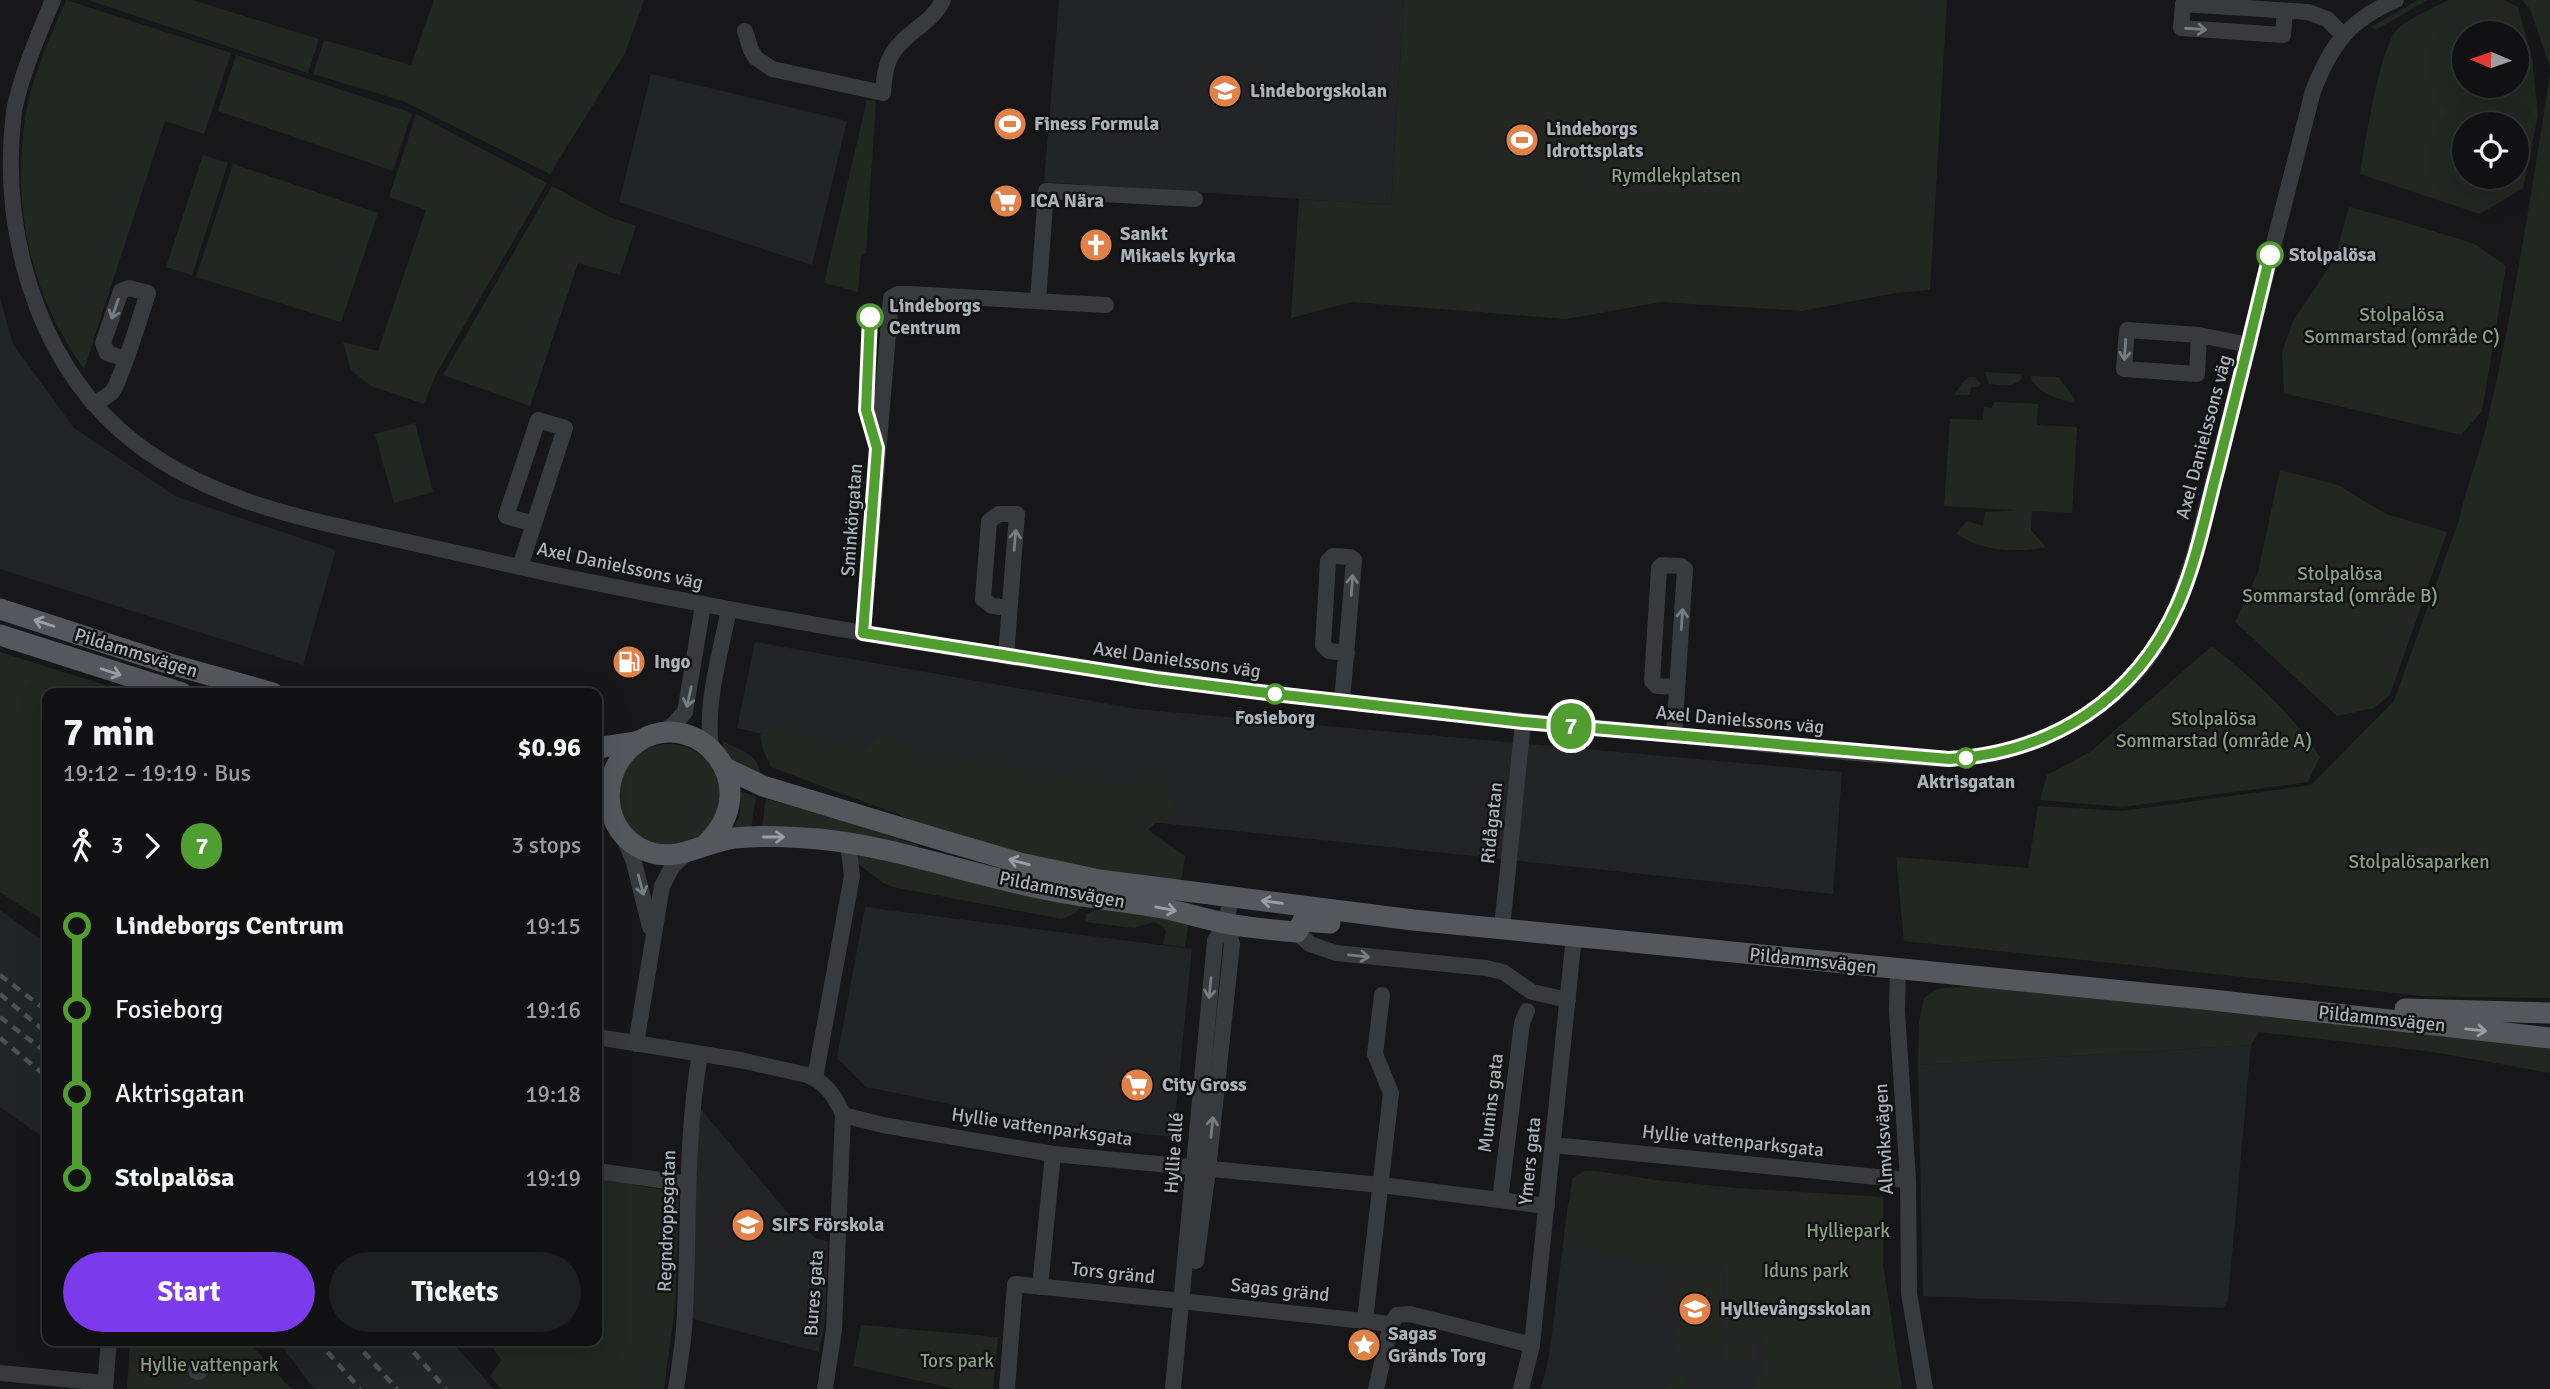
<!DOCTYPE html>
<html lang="en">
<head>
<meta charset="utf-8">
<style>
	body { margin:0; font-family:Signika,sans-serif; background:#1e1f21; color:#f1f3f6; height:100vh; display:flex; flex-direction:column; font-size:26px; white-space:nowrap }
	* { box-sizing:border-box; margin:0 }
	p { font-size:23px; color:#9c9da0 }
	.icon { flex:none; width:38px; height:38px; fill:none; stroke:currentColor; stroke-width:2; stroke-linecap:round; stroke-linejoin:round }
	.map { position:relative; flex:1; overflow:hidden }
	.panel { position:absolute; left:42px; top:688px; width:560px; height:658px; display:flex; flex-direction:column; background:#111113; border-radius:14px; box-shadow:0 7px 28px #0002,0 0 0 2px #303133 }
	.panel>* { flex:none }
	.badge { padding:0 14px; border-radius:23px; font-size:24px; line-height:46px }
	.needle { width:46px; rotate:272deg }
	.fabs { position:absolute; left:2452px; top:21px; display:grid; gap:14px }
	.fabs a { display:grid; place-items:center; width:77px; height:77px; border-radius:50%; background:#111113; box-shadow:0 7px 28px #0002,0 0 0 2px #303133; font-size:35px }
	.map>.badge { position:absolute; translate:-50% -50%; box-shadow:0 0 0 4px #fff }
	.legs { display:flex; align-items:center; gap:10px; height:77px; padding:0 21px; font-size:23px }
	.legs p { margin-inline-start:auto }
	.headline { display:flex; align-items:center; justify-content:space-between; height:119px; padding:0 21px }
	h1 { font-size:38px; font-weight:700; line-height:52px }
	.button { display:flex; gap:14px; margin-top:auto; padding:14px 21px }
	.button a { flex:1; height:80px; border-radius:42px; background:#7c3aed; color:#fff; font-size:28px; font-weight:700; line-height:80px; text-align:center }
	.button a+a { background:#1e1f21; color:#f1f3f6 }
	ul { padding:0 21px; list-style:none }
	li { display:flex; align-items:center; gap:24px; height:84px; font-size:26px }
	li i { display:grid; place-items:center; width:10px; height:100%; margin:0 9px; background:currentColor }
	li i::after { content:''; width:18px; height:18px; margin:-9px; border:5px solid; border-radius:50%; background:#111113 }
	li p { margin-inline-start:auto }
	li:first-child i { background:linear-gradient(#0000 50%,currentColor 0) }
	li:last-child i { background:linear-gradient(currentColor 50%,#0000 0) }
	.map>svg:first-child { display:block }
	.built { fill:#232425 }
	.green { fill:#222821; fill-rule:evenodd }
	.water { fill:#313d40 }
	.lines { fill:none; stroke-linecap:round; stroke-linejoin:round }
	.minor { stroke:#383a3d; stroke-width:16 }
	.major { stroke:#54585c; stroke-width:21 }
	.rail { stroke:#4d5154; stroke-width:4.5; stroke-dasharray:9 7; stroke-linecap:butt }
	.oneway { stroke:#777c80 }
	.oneway2 { stroke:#99a0a5 }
	.line-1-casing { stroke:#fff; stroke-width:16 }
	.line-1 { stroke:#509e2f; stroke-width:10 }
	.stop-1-dot { fill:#fff; stroke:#509e2f; stroke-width:3.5 }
	.labels { text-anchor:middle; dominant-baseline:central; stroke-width:5; stroke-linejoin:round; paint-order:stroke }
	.poi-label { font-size:19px; font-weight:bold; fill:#aab2b7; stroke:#121214; text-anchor:start }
	.park-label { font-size:19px; fill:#8aa083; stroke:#121214 }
	.stop-label { font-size:19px; font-weight:bold; fill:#aab2b7; stroke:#121214; text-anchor:start }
	.street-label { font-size:19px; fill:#aab2b7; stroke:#121214 }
</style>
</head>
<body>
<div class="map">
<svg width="2550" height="1389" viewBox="0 0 2550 1389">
	<rect width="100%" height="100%" fill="#171719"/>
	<g class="built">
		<path d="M1059,0H1404L1391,205L1044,182Z"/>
		<path d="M651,74L847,121L812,265L619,202Z"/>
		<path d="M0,298L13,344L74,428L175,496L336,550L303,665L0,569Z"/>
		<path d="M755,642L1137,709L1842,772L1833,894L1141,821L737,728Z"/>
		<path d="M865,907L1192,949L1173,1137L1043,1123L866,1087L837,1058Z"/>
		<path d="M0,910L47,944V1140L0,1107Z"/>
		<path d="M2251,1045L2228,1299L2224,1308L1923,1296L1918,1065Z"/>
		<path d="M699,1107L788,1213L815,1238L828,1241L825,1321L819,1352L692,1319Z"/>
		<path d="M1586,1173L1737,1188V1233L1848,1389H1541L1549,1357L1568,1204Z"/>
		<path d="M278,1341H451L494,1389H314Z"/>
	</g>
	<g class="green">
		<path d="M66,0L231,53L204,134L165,121L84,369C32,297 13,214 24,126C29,83 49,40 66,0Z"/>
		<path d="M88,0H192L319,39L308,73Z"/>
		<path d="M434,0H644L625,53L550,174L403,101L313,74L324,40L411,65Z"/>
		<path d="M1404,0H1947L1930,290L1895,293L1802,311L1661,302L1566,319L1352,302L1291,318L1299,199L1391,205Z"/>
		<path d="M2418,0H2427L2376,30L2371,27Z"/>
		<path d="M2448,0H2504L2518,7L2532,59L2538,115L2523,188L2480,214L2360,174C2365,144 2379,51 2396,31C2406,19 2434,8 2448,0ZM2464,33H2516V86H2464ZM2464,124H2516V177H2464Z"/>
		<path d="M2522,0H2550V67L2530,9Z"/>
		<path d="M236,55L412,113L393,171L218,111Z"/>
		<path d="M2550,76V998L2422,996L1904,941L1896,857L2028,868L2038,806L2122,811L2311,785L2394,701L2459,520C2466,487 2479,456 2487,423C2514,309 2531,192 2550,76Z"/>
		<path d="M867,100L876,101L866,253L861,254L858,292L824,283Z"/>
		<path d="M416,114L547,183L436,374L424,404L371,386L351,370L343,342L378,351L426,210L389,197Z"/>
		<path d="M203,155L228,163L192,275L166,267Z"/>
		<path d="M233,164L378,213L341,322L196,277Z"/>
		<path d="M552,186L607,216L636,226L620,275L578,263L530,406L443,375Z"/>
		<path d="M2349,207L2394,219L2475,244L2506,266L2482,411L2461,435L2284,393L2282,352L2293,321L2334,260Z"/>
		<path d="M1985,372L2021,374L2022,378C2014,388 2001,385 1989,384Z"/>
		<path d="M2032,376L2058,377L2075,399L2074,403C2059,399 2038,394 2031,378Z"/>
		<path d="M1969,377H1975L1981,384L1978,387H1971L1970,395H1954L1963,382Z"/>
		<path d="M1995,402L2038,404L2037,425L2077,427L2072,513L2032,511L2031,530L2046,547C2016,553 1980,552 1956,533L1967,521L1983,526L1985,512L2017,510L1944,506L1950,419L1983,420L1984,407L1991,408Z"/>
		<path d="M415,423L433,492L394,503L375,434Z"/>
		<path d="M2280,470L2338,485L2386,514L2447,532L2390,695L2374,708L2337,716L2235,622L2258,572Z"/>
		<path d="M2212,646C2253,679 2292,713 2320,757L2308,782L2122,807L2040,800L2047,775L2090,752Z"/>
		<path d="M0,652L130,693H47V923L0,892Z"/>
		<path d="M783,731L865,751L880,736L929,756L1122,789L1157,778L1174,807L1148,830L1185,856L1181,882L1100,872L942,838L902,816L771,767L763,750L760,734Z"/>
		<path d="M722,740C738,751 760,752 760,776C743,767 725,761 722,740Z"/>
		<circle cx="669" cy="795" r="51"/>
		<path d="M741,792L756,796L751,828L733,830L740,814Z"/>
		<path d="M766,799L833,817L918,845L917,848L762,827Z"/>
		<path d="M860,856L909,865L1083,905L1074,914L1062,919L893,887L883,883L857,863V857Z"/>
		<path d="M1098,909L1189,922L1185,947L1163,944L1166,932L1164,927L1154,922L1134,928L1085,922L1086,914Z"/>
		<path d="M1969,986L2550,1043V1073L2433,1052L2259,1032L2251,1045L1918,1065L1919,1023L1924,998L1937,989Z"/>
		<path d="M1584,1171H1596L1736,1192L1737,1188L1883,1197V1264L1902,1389H1759L1756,1383C1765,1362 1773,1353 1760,1332L1725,1331V1266L1651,1265L1564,1239L1572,1179Z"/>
		<path d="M597,1178L679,1193L675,1307L664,1389H501L490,1376L501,1360L488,1341L597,1340Z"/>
		<path d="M1679,1271L1722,1272L1721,1354L1678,1353Z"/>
		<path d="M861,1325L998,1337L993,1389H955L853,1366Z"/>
		<path d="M130,1340L248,1341L291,1389H127Z"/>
		<path d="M1724,1341H1758L1757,1358H1724Z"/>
		<path d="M1682,1373L1689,1389H1666L1663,1382Z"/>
	</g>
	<circle class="water" cx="198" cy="1370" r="10"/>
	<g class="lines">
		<g class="minor">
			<path d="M53,0C38,36 22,72 14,111C0,225 33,353 121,431C196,497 295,517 390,538C444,550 497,562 551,574C912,649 1277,701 1644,732C1745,741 1847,755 1949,759C2027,754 2104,719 2151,654C2172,625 2183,589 2194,556L2313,91C2331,45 2349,20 2396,0"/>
			<path d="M2285,11L2283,35L2181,28L2183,4L2308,12L2327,19L2343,35"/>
			<path d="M745,31L751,50L756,58L772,69L883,93C884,80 885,66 892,54C905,32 932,24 943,0"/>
			<path d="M1038,301L1046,191L1195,199"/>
			<path d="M2199,335L2197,374L2124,369L2127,330L2199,335L2249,345"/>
			<path d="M94,404C99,400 107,397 112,392C121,381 142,311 148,293L129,288L121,291L103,343L107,353L125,359"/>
			<path d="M520,567L565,428L538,420L506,516L534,524"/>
			<path d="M863,633L891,298L898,294H909L1106,305"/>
			<path d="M1006,656L1017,514H999L989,521L983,599L992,606L1009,608"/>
			<path d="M1342,701L1354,560L1350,557L1333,556L1328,561L1323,645L1329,651L1347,653"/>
			<path d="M658,734L674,724L685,712L703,605"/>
			<path d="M1674,735L1685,569L1681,566L1662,565L1659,568L1652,681L1657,686L1677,687"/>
			<path d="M711,749C705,702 720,655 729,609"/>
			<path d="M624,838L634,862L650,927"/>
			<path d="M1502,928L1523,722"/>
			<path d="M1297,932L1310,944L1336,953L1486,968L1503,972L1532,992L1568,1000"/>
			<path d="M1898,969L1897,1011L1908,1180L1909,1293L1925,1389"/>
			<path d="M597,1037L740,1060L807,1075C826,1082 836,1097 843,1115L883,1125L1053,1154L1381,1185L1547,1206"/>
			<path d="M636,1044L662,886L672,867L687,853"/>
			<path d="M815,1078L852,876L848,844"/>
			<path d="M1553,1145L1908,1180"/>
			<path d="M597,1171L688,1184"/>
			<path d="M1500,1200L1522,1023L1527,1011"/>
			<path d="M1196,1261L1208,1170L1232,944L1226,923"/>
			<path d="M1040,1287L1053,1154"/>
			<path d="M1190,1302L1391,1324"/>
			<path d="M1365,1320L1391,1093L1375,1054L1382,995"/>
			<path d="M0,1373L105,1383"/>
			<path d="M105,1389L109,1340"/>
			<path d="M676,1389C679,1369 682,1350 684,1330C690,1238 684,1145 700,1054"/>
			<path d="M825,1389L834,1330L843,1115"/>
			<path d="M1007,1389L1015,1284L1182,1301"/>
			<path d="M1173,1389L1215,941L1226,923L1231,897"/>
			<path d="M1376,1389L1391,1324L1397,1315L1410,1314L1532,1345"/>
			<path d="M1521,1389L1532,1345L1574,936"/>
		</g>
		<g class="major">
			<path d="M0,609L170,664L273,693"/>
			<path d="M0,635L182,693"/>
			<path d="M597,748L636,742"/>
			<path d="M725,768L763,786L938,839L1020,863L1099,880L1413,920L2213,1000L2550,1038"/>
			<path d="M706,844C768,785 697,705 639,741C601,765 598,824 638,847C672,867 700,843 734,838C762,835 791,837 819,839C888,846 953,869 1021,884C1065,895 1111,900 1157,907C1179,911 1201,918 1224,923C1248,928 1273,930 1297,932L1303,921L1330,923"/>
			<path d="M2405,1009L2550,1013"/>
		</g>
		<g class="rail">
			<path d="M0,975L47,1011"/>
			<path d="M0,994L47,1033"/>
			<path d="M0,1017L47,1053"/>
			<path d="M0,1038L47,1077"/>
			<path d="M317,1340L360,1389"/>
			<path d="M353,1340L397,1389"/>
			<path d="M403,1340L446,1389"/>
		</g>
	</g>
	<defs><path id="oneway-shaft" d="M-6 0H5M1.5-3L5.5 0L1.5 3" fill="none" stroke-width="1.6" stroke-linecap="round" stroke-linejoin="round" transform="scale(1.75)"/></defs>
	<g class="oneway">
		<use href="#oneway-shaft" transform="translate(2196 29) rotate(4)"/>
		<use href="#oneway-shaft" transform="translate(115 309) rotate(109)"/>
		<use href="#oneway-shaft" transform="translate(2125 350) rotate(94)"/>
		<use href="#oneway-shaft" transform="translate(1015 540) rotate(-85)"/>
		<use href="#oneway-shaft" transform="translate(1352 585) rotate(-86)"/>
		<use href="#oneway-shaft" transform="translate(1682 619) rotate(-86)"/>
		<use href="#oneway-shaft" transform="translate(689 697) rotate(102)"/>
		<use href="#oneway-shaft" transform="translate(641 885) rotate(75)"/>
		<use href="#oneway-shaft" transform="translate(1359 956) rotate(6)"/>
		<use href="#oneway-shaft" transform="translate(1210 988) rotate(96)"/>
		<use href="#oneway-shaft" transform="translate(1212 1127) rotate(-84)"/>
	</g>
	<g class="oneway2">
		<use href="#oneway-shaft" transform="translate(44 623) rotate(-162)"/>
		<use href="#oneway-shaft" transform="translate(111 672) rotate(18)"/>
		<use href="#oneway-shaft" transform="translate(774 837)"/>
		<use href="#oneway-shaft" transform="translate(1019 862) rotate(-165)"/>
		<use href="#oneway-shaft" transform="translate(1272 902) rotate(-172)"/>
		<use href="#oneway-shaft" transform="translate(1166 909) rotate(11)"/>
		<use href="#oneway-shaft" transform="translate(2476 1030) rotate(6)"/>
	</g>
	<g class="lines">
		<defs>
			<path id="line-1" d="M870,317L866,410L877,448L863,633L1156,679L1275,694L1523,722L1949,759C2051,753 2136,699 2178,604C2197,561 2206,512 2218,467C2236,396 2253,326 2270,255"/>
		</defs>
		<use href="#line-1" class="line-1-casing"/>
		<use href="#line-1" class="line-1"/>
	</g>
	<defs>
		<symbol id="school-disc" viewBox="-11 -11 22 22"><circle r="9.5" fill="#e08247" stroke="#121214"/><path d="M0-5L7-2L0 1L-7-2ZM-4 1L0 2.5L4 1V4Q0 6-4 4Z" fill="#fff"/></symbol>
		<symbol id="stadium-disc" viewBox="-11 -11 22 22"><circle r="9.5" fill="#e08247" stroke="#121214"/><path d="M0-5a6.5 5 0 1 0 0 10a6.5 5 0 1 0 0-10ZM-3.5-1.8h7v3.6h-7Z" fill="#fff"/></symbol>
		<symbol id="supermarket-disc" viewBox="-11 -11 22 22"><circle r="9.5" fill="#e08247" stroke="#121214"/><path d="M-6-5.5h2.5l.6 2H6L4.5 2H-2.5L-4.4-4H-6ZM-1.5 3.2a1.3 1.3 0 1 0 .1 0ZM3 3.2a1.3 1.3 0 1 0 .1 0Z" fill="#fff"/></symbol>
		<symbol id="church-disc" viewBox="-11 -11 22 22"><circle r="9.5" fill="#e08247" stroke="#121214"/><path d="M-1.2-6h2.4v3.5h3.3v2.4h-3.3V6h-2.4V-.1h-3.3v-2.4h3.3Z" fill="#fff"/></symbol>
		<symbol id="fuel-disc" viewBox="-11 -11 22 22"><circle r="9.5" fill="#e08247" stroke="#121214"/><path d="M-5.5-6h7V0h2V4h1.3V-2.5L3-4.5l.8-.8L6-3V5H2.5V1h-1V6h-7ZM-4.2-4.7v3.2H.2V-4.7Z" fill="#fff"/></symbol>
		<symbol id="sight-disc" viewBox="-11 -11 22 22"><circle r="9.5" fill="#e08247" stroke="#121214"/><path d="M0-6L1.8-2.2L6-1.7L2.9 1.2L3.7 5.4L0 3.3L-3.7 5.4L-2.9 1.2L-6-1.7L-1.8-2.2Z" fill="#fff"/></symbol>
	</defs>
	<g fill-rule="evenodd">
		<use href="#school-disc" x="1206" y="72" width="38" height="38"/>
		<use href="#stadium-disc" x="991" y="105" width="38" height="38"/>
		<use href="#stadium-disc" x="1503" y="121" width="38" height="38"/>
		<use href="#supermarket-disc" x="987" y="182" width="38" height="38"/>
		<use href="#church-disc" x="1077" y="226" width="38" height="38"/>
		<use href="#fuel-disc" x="610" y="643" width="38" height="38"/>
		<use href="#supermarket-disc" x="1118" y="1066" width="38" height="38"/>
		<use href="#school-disc" x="729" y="1206" width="38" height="38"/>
		<use href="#school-disc" x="1676" y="1290" width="38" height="38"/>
		<use href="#sight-disc" x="1345" y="1326" width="38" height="38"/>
	</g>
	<g class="stop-1-dot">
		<circle cx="2270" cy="255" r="12"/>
		<circle cx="870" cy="317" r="12"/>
		<circle cx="1275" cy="694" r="9"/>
		<circle cx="1966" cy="758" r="9"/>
	</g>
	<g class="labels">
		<g class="poi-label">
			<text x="1250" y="91">Lindeborgskolan</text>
			<text x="1034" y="124">Finess Formula</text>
			<text x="1546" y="129">Lindeborgs<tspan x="1546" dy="22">Idrottsplats</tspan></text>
			<text x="1030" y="201">ICA Nära</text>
			<text x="1120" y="234">Sankt<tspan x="1120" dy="22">Mikaels kyrka</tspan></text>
			<text x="654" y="662">Ingo</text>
			<text x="1162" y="1085">City Gross</text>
			<text x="772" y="1225">SIFS Förskola</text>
			<text x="1720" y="1309">Hyllievångsskolan</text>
			<text x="1388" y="1334">Sagas<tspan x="1388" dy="22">Gränds Torg</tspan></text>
		</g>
		<g class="park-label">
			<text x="1676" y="176">Rymdlekplatsen</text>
			<text x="2402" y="315">Stolpalösa<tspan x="2402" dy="22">Sommarstad (område C)</tspan></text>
			<text x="2340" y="574">Stolpalösa<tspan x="2340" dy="22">Sommarstad (område B)</tspan></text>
			<text x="2214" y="719">Stolpalösa<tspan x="2214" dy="22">Sommarstad (område A)</tspan></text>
			<text x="2419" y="862">Stolpalösaparken</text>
			<text x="1848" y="1231">Hylliepark</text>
			<text x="1806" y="1271">Iduns park</text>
			<text x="957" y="1361">Tors park</text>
			<text x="209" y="1365">Hyllie vattenpark</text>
		</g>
		<g class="stop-label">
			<text x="2289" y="255">Stolpalösa</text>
			<text x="889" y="306">Lindeborgs<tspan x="889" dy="22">Centrum</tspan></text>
			<text x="1275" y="718" text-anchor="middle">Fosieborg</text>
			<text x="1966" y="782" text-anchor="middle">Aktrisgatan</text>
		</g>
		<g class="street-label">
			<text transform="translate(2204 437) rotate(-75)">Axel Danielssons väg</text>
			<text transform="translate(852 520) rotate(-86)">Sminkörgatan</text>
			<text transform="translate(620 566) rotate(12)">Axel Danielssons väg</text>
			<text transform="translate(136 653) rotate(17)">Pildammsvägen</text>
			<text transform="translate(1177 660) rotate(8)">Axel Danielssons väg</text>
			<text transform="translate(1740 720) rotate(5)">Axel Danielssons väg</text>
			<text transform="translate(1492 823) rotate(-84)">Ridågatan</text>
			<text transform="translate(1062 890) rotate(11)">Pildammsvägen</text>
			<text transform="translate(1813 961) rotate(6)">Pildammsvägen</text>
			<text transform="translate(2382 1019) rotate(6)">Pildammsvägen</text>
			<text transform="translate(1491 1103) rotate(-83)">Munins gata</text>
			<text transform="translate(1042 1127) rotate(8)">Hyllie vattenparksgata</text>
			<text transform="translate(1884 1139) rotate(-93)">Almviksvägen</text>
			<text transform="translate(1733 1141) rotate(6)">Hyllie vattenparksgata</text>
			<text transform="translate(1174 1153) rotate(-86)">Hyllie allé</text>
			<text transform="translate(1530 1161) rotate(-84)">Ymers gata</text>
			<text transform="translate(667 1221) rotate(-88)">Regndroppsgatan</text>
			<text transform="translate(1113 1273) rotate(6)">Tors gränd</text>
			<text transform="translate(1280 1290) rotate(6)">Sagas gränd</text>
			<text transform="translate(814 1293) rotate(-86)">Bures gata</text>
		</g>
	</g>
</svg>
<div class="fabs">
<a><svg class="needle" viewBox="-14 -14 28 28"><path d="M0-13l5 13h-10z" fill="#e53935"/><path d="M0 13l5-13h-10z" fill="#9c9da0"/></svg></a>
<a><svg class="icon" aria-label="locate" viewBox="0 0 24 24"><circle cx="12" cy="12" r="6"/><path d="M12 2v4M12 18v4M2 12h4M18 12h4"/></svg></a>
</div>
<b class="badge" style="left:1571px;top:726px;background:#509e2f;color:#fff">7</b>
<section class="panel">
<div class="headline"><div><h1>7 min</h1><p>19:12 – 19:19 · Bus</p></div><b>$0.96</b></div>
<div class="legs"><svg class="icon" aria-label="walk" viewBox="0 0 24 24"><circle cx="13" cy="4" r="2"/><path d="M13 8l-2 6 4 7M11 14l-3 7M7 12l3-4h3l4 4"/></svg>3<svg class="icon" aria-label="forward" viewBox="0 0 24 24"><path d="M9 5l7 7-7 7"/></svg><b class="badge" style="background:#509e2f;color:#fff">7</b><p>3 stops</p></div>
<ul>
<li><i style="color:#509e2f"></i><b>Lindeborgs Centrum</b><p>19:15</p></li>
<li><i style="color:#509e2f"></i><span>Fosieborg</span><p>19:16</p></li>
<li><i style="color:#509e2f"></i><span>Aktrisgatan</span><p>19:18</p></li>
<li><i style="color:#509e2f"></i><b>Stolpalösa</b><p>19:19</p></li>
</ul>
<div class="button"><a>Start</a><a>Tickets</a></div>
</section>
</div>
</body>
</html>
